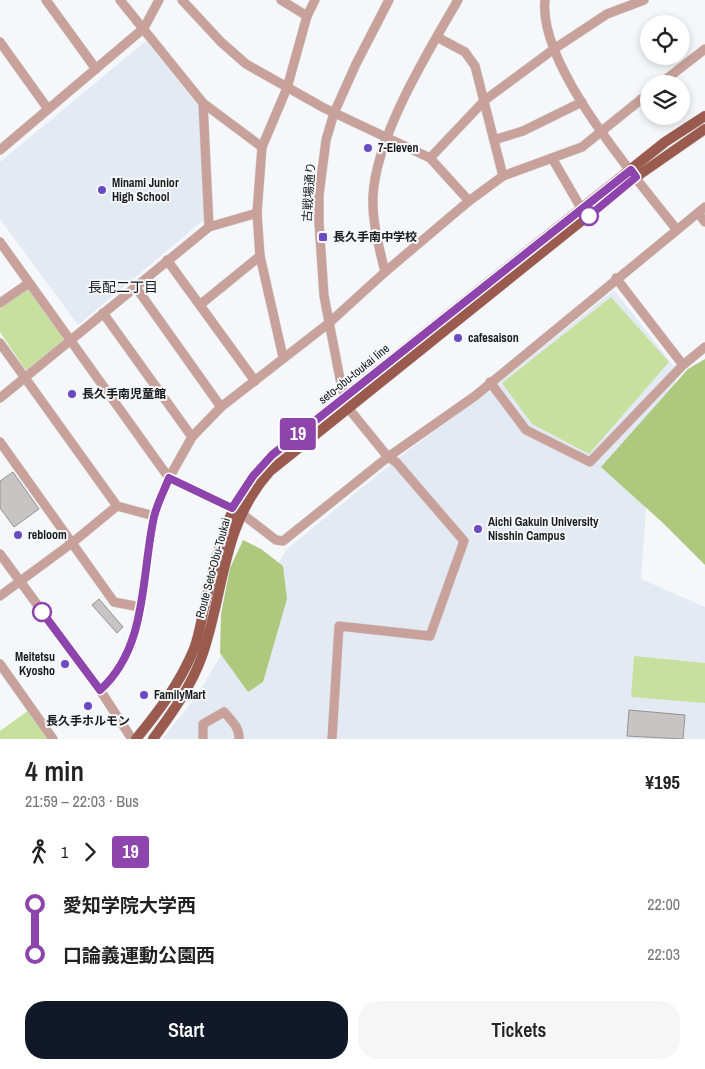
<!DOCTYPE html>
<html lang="en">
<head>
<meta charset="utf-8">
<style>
	body { margin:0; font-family:"Archivo Narrow","Noto Sans JP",sans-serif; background:#f6f6f6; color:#222; height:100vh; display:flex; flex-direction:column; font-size:19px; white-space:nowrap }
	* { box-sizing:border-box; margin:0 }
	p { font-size:16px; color:#767676 }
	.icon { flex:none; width:28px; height:28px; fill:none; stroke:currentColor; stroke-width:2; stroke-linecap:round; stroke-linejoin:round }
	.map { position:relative; height:739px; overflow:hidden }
	.details { display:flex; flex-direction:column; background:#fff; flex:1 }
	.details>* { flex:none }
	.badge { padding:0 10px; border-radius:4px; font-size:18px; line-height:32px }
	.controls { position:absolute; left:640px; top:15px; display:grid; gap:10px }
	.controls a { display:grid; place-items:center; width:50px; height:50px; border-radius:50%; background:#fff; box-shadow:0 2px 8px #0003; font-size:25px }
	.map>.badge { position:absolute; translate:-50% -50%; box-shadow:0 0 0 2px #fff }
	.legs { display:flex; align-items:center; gap:8px; height:55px; padding:0 25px; font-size:16px }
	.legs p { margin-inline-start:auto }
	.head { display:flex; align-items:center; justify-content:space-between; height:85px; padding:0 25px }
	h1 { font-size:28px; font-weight:600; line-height:38px }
	.button { display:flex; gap:10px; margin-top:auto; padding:10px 25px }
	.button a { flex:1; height:58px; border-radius:20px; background:#111827; color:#fff; font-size:20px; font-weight:600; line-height:58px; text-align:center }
	.button a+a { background:#f6f6f6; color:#222 }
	ul { padding:0 25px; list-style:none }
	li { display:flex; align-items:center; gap:18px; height:50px; font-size:19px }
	li i { display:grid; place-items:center; width:8px; height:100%; margin:0 6px; background:currentColor }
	li i::after { content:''; width:12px; height:12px; margin:-6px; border:4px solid; border-radius:50%; background:#fff }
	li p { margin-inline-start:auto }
	li:first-child i { background:linear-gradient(#0000 50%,currentColor 0) }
	li:last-child i { background:linear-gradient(currentColor 50%,#0000 0) }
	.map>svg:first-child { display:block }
	.built { fill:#e4eaf3 }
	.green { fill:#c8e09e }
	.forest { fill:#aec87d }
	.building { fill:#c8c4c3; stroke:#959291 }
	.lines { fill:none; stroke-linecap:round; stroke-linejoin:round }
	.minor-casing { stroke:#d3d4d6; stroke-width:10 }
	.major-casing { stroke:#d3d4d6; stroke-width:11 }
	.minor { stroke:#c8a29a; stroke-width:9 }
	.major { stroke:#9a5a4d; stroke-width:10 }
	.line-1-casing { stroke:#fff; stroke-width:11 }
	.line-1 { stroke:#8e44ad; stroke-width:8 }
	.poi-dot { fill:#6b4bc4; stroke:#f6f7fa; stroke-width:2 }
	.stop-1-dot { fill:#fff; stroke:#8e44ad; stroke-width:2.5 }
	.labels { text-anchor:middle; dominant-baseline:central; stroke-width:4; stroke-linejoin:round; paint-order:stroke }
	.poi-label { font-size:12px; font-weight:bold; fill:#1a1b1c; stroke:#f6f7fa; text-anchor:start }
	.street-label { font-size:12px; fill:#1a1b1c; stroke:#f6f7fa }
	.neighbourhood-label { font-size:14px; fill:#1a1b1c; stroke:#f6f7fa }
</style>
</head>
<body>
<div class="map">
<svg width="705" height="739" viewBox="0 0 705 739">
	<rect width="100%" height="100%" fill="#f6f7fa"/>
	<g class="built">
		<path d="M146,41L200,108L206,218L78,325L0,219V162Z"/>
		<path d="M614,290L678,371L646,509L641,579L705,607V739H162L193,701L287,549L397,459L491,389Z"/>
	</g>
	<g class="green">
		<path d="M27,287L64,339L31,369H25L0,332V309Z"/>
		<path d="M611,297L669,362L589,454L532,424L502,383Z"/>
		<path d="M634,656L705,663V703L631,697Z"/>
		<path d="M29,710L51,739H0V731Z"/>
	</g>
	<g class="forest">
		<path d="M705,359V565L663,523L601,467L688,369Z"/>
		<path d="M243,540L261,549L283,566L287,599L263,682L248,692L220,653L221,614L230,568Z"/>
	</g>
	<g class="building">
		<path d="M13,472L39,509L14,527L0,508V481Z"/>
		<path d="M99,599L123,627L117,633L92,605Z"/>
		<path d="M629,710L685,715L683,739L627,736Z"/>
	</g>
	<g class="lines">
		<defs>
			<g id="minor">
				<path d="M46,0L96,69"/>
				<path d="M120,0L203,103L262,147"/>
				<path d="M182,0L221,42L246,64L324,108L430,158L469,201"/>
				<path d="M281,0L307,16"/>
				<path d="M545,0C538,66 636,177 676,229"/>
				<path d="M437,37L465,52L475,66L503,176"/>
				<path d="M0,42L48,109"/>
				<path d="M660,84L705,49"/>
				<path d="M203,103L209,227"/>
				<path d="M494,140L523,131L582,102"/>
				<path d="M0,150L144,28L159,0"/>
				<path d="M430,158L485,100L554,49L607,14L644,0"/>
				<path d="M552,158L581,208"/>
				<path d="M698,213L705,222"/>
				<path d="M0,242L169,478L232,508"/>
				<path d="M167,260L255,381"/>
				<path d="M385,272C379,247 372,222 373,196C376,136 428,52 458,0"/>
				<path d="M616,278L683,365"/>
				<path d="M135,286L221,407"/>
				<path d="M0,303L29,283"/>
				<path d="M201,304L260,256"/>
				<path d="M103,313L192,437"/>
				<path d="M0,343L117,506L154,516"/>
				<path d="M283,357L260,256L257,213L262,147L287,88L307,16L315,0"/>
				<path d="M490,382L526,430L590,462L683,365L705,347"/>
				<path d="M0,398L209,227L257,213"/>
				<path d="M0,442L114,602L140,607"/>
				<path d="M241,513L276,540L283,541L388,457L475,396L705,207"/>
				<path d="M0,554L100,690L132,739"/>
				<path d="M0,596L72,543L117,506"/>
				<path d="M0,664L53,739"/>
				<path d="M100,690L110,681L131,646L140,607L154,516L169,478L192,437L221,407L329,323L385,272L469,201L503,176L582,147L649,93"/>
				<path d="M203,739V724L224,712C231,720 240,728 239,739"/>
				<path d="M332,739L339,626L430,636L464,541L396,462L388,457L349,409L341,384L324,296L319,222V195L326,140L334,113L356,64L389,0"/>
			</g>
			<g id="major">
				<path d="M136,739C159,711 180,683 194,649C199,636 201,622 204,608C221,543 227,492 282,447L665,142L705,116"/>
				<path d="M153,739C172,713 191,687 202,656C225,590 221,526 270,471L636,177L705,129"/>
			</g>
		</defs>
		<use href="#minor" class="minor-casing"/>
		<use href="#major" class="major-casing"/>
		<use href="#minor" class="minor"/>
		<use href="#major" class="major"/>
	</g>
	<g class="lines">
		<defs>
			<path id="line-1" d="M42,612L100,690C148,647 141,576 154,517C157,504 164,491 169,478L232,508L253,476L272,455L631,170L636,177L589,216"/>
		</defs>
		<use href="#line-1" class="line-1-casing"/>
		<use href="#line-1" class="line-1"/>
	</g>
	<g class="poi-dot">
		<circle cx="368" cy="148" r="5"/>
		<circle cx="102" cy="190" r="5"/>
		<rect x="318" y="232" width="10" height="10" rx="2.5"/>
		<circle cx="458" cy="338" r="5"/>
		<circle cx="72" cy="394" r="5"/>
		<circle cx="478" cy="529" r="5"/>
		<circle cx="18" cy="535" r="5"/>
		<circle cx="65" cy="664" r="5"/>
		<circle cx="144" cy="695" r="5"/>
		<circle cx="88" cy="706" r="5"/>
	</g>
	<g class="stop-1-dot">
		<circle cx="589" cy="216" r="9"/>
		<circle cx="42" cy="612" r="9"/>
	</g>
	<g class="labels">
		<g class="poi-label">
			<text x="378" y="148">7-Eleven</text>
			<text x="112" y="183">Minami Junior<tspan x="112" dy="14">High School</tspan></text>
			<text x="333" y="237">長久手南中学校</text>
			<text x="468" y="338">cafesaison</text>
			<text x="82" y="394">長久手南児童館</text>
			<text x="488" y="522">Aichi Gakuin University<tspan x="488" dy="14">Nisshin Campus</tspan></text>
			<text x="28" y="535">rebloom</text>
			<text x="55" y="657" text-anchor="end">Meitetsu<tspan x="55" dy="14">Kyosho</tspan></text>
			<text x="154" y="695">FamilyMart</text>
			<text x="88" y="721" text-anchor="middle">長久手ホルモン</text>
		</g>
		<g class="street-label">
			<text transform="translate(309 192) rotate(-86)">古戦場通り</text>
			<text transform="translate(354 374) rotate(-39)">seto-obu-toukai line</text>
			<text transform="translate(213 568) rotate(-75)">Route Seto-Obu-Toukai</text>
		</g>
		<g class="neighbourhood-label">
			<text x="123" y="287">長配二丁目</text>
		</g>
	</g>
</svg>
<div class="controls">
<a><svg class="icon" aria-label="locate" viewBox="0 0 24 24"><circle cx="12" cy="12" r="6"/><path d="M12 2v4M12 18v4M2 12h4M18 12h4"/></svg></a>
<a><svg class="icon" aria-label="layers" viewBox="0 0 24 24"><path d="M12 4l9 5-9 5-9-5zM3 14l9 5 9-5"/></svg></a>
</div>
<b class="badge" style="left:298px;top:434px;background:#8e44ad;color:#fff">19</b>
</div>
<section class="details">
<div class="head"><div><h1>4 min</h1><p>21:59 – 22:03 · Bus</p></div><b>¥195</b></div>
<div class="legs"><svg class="icon" aria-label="walk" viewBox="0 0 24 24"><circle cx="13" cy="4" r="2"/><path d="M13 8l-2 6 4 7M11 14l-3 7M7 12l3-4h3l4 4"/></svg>1<svg class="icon" aria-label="forward" viewBox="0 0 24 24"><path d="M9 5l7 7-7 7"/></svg><b class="badge" style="background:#8e44ad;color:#fff">19</b></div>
<ul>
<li><i style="color:#8e44ad"></i><b>愛知学院大学西</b><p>22:00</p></li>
<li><i style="color:#8e44ad"></i><b>口論義運動公園西</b><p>22:03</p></li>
</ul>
<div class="button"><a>Start</a><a>Tickets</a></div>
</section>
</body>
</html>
